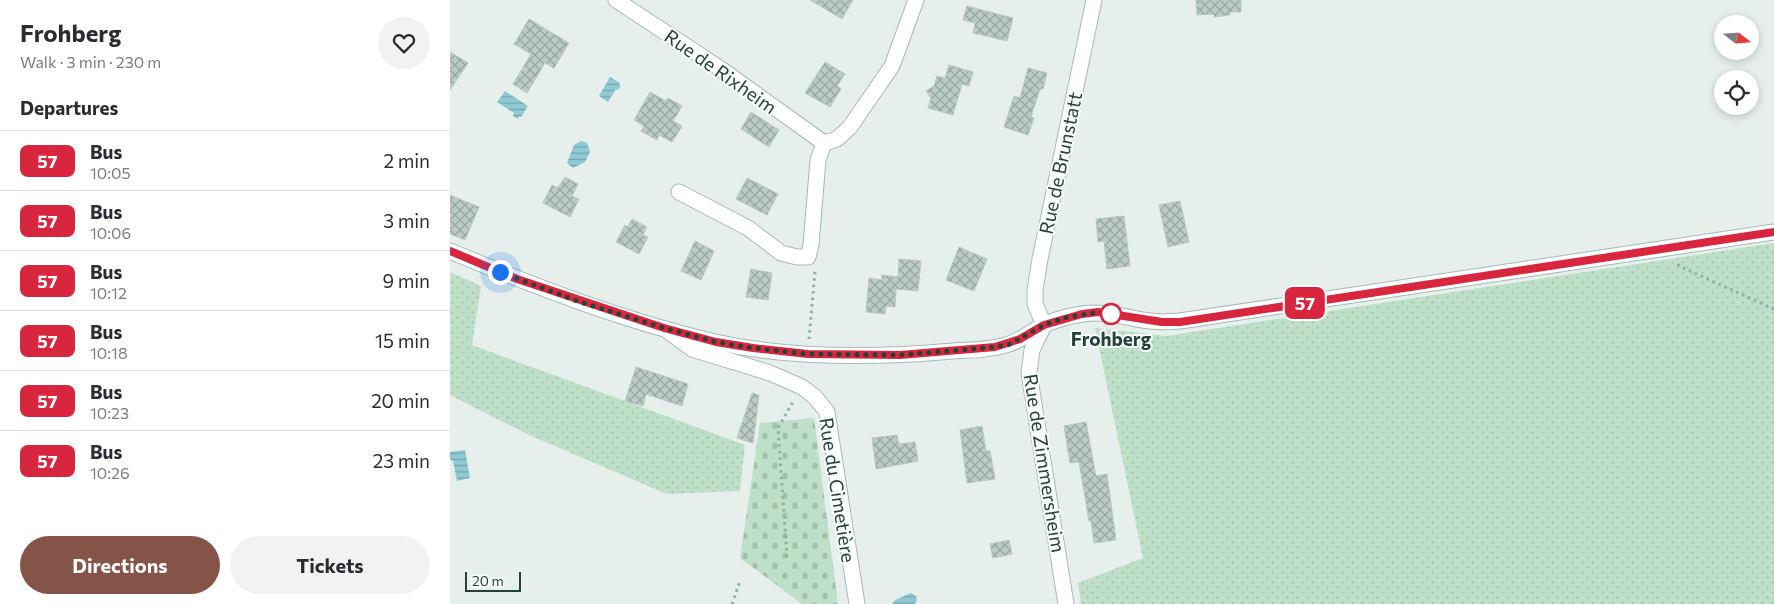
<!DOCTYPE html>
<html lang="en">
<head>
<meta charset="utf-8">
<style>
	body { margin:0; font-family:Commissioner,sans-serif; background:#f2f2f3; color:#2b2b33; height:100vh; display:flex; flex-direction:column; font-size:19px; white-space:nowrap }
	* { box-sizing:border-box; margin:0 }
	p { font-size:16px; color:#7c7c81 }
	.icon { flex:none; width:28px; height:28px; fill:none; stroke:currentColor; stroke-width:2; stroke-linecap:round; stroke-linejoin:round }
	.map { position:relative; flex:1; overflow:hidden }
	.side { display:flex; flex-direction:column; background:#fff; width:450px }
	.side>* { flex:none }
	.badge { padding:0 10px; border-radius:8px; font-size:18px; line-height:32px }
	.needle { width:32px; rotate:107deg }
	.fabs { position:absolute; left:1264px; top:15px; display:grid; gap:10px }
	.fabs a { display:grid; place-items:center; width:45px; height:45px; border-radius:50%; background:#fff; box-shadow:0 2px 8px #0003; font-size:25px }
	.scale { position:absolute; left:15px; bottom:12px; width:56px; box-sizing:border-box; padding-left:5px; border:2px solid #24423a; border-top:0; font-size:14px; line-height:18px; white-space:nowrap; color:#24423a; -webkit-text-stroke:4px #f7fbf9; paint-order:stroke }
	.you { position:absolute; width:25px; height:25px; margin:-12px; border:4px solid #fff; border-radius:50%; background:#1a73e8; box-shadow:0 0 0 8px #1a73e833 }
	.map>.badge { position:absolute; translate:-50% -50%; box-shadow:0 0 0 2px #fff }
	h2 { padding:0 20px; font-size:19px; line-height:45px }
	.round { display:grid; place-items:center; flex:none; width:52px; height:52px; border-radius:26px; background:#f2f2f3 }
	.headline { display:flex; align-items:center; justify-content:space-between; height:85px; padding:0 20px }
	h1 { font-size:24px; font-weight:700; line-height:38px }
	.button { display:flex; gap:10px; margin-top:auto; padding:10px 20px }
	.button a { flex:1; height:58px; border-radius:30px; background:#855347; color:#fff; font-size:20px; font-weight:700; line-height:58px; text-align:center }
	.button a+a { background:#f2f2f3; color:#2b2b33 }
	ul { padding:0; list-style:none }
	li { display:flex; align-items:center; gap:15px; height:60px; padding:0 20px; border-top:1px solid #e1e1e2 }
	li div { flex:1 }
	li b { display:block; font-size:19px }
	li em { font-style:normal }
	li .badge { min-width:55px; font-weight:700; text-align:center }
	main { display:flex; flex:1; min-height:0 }
	.map>svg:first-child { display:block }
	.grass { fill:url(#grass-dots) }
	.cemetery { fill:url(#cemetery-stones) }
	.water { fill:url(#water-rules) }
	.building { fill:url(#building-cross-hatch); stroke:#b8c9c2 }
	.lines { fill:none; stroke-linecap:round; stroke-linejoin:round }
	.street-casing { stroke:#a8b8b2; stroke-width:17 }
	.secondary-casing { stroke:#a4bbb3; stroke-width:17 }
	.path { stroke:#86b3a5; stroke-width:3; stroke-dasharray:2.5 4; stroke-linecap:butt }
	.street { stroke:#fff; stroke-width:15 }
	.secondary { stroke:#fff; stroke-width:15 }
	.line-casing { stroke:#fff; stroke-width:11 }
	.line { stroke:#d7263d; stroke-width:8 }
	.walk { stroke:#24423a; stroke-width:5; stroke-dasharray:0 9 }
	.stop-dot { fill:#fff; stroke:#d7263d; stroke-width:2.5 }
	.labels { text-anchor:middle; dominant-baseline:central; stroke-width:4; stroke-linejoin:round; paint-order:stroke }
	.street-label { font-size:19px; fill:#24423a; stroke:#f7fbf9 }
	.stop-label { font-size:19px; font-weight:bold; fill:#24423a; stroke:#f7fbf9 }
</style>
</head>
<body>
<main>
<section class="side">
<div class="headline"><div><h1>Frohberg</h1><p>Walk · 3 min · 230 m</p></div><a class="round"><svg class="icon" aria-label="heart" viewBox="0 0 24 24"><path d="M12 20l-8-8c-3-5 5-10 8-4 3-6 11-1 8 4z"/></svg></a></div>
<h2>Departures</h2>
<ul>
<li><span class="badge" style="background:#d7263d;color:#fff">57</span><div><b>Bus</b><p>10:05</p></div><em>2 min</em></li>
<li><span class="badge" style="background:#d7263d;color:#fff">57</span><div><b>Bus</b><p>10:06</p></div><em>3 min</em></li>
<li><span class="badge" style="background:#d7263d;color:#fff">57</span><div><b>Bus</b><p>10:12</p></div><em>9 min</em></li>
<li><span class="badge" style="background:#d7263d;color:#fff">57</span><div><b>Bus</b><p>10:18</p></div><em>15 min</em></li>
<li><span class="badge" style="background:#d7263d;color:#fff">57</span><div><b>Bus</b><p>10:23</p></div><em>20 min</em></li>
<li><span class="badge" style="background:#d7263d;color:#fff">57</span><div><b>Bus</b><p>10:26</p></div><em>23 min</em></li>
</ul>
<div class="button"><a>Directions</a><a>Tickets</a></div>
</section>
<div class="map">
<svg width="1324" height="604" viewBox="0 0 1324 604">
	<defs>
		<pattern id="grass-dots" width="8" height="8" patternUnits="userSpaceOnUse" patternTransform="scale(1.25)"><rect width="8" height="8" fill="#bfe0c8"/><path d="M2 2h.1M6 6h.1" fill="none" stroke="#a4c1ad" stroke-width="1.8" stroke-linecap="round"/></pattern>
		<pattern id="cemetery-stones" width="16" height="16" patternUnits="userSpaceOnUse" patternTransform="scale(1.25)"><rect width="16" height="16" fill="#bfe0c8"/><path d="M2 7V4a2 2 0 0 1 4 0v3zM10 15v-3a2 2 0 0 1 4 0v3z" fill="#a4c1ad"/></pattern>
		<pattern id="water-rules" width="6" height="5" patternUnits="userSpaceOnUse" patternTransform="scale(1.25)"><rect width="6" height="5" fill="#8ec9d4"/><path d="M0 2.5h6" fill="none" stroke="#74a5ad"/></pattern>
		<pattern id="building-cross-hatch" width="8" height="8" patternUnits="userSpaceOnUse" patternTransform="scale(1.25)"><rect width="8" height="8" fill="#bbcac4"/><path d="M0 0l8 8M0 8l8-8" fill="none" stroke="#98a6a0"/></pattern>
	</defs>
	<rect width="100%" height="100%" fill="#e6efeb"/>
	<g class="grass">
		<path d="M1324,243V604H631L628,583L693,558L645,328L716,336Z"/>
		<path d="M0,272L31,286L22,345L295,445L290,491L217,494L79,435L0,395Z"/>
	</g>
	<path class="cemetery" d="M364,418L388,604H352L290,558L310,423Z"/>
	<g class="water">
		<path d="M160,77L170,83L169,85L171,86L168,90L166,89L158,102L149,96Z"/>
		<path d="M55,91L78,106L71,117L69,116L68,119L63,116L64,113L47,102Z"/>
		<path d="M131,141L137,143L140,152L135,162L123,168L117,163L124,145Z"/>
		<path d="M15,450L20,478L7,481L3,461L0,459V452Z"/>
		<path d="M461,593L466,596L467,600L465,604H442L445,600Z"/>
	</g>
	<g class="building">
		<path d="M360,0H403L392,19Z"/>
		<path d="M746,0H791V12H780V15L764,17V14L747,15Z"/>
		<path d="M517,6L563,18L557,41L523,33L525,23L513,20Z"/>
		<path d="M79,19L119,43L104,68L95,63L77,93L63,84L81,54L64,44Z"/>
		<path d="M0,52L18,63L0,90Z"/>
		<path d="M375,62L395,74L387,86L391,89L380,107L355,93Z"/>
		<path d="M499,65L523,72L519,86L512,84L503,115L478,108L481,98L476,91L484,86L487,76L495,78Z"/>
		<path d="M578,68L597,73L593,89H590L581,117L584,118L578,135L554,127L564,96L570,98Z"/>
		<path d="M200,92L216,101L218,98L232,106L223,121L232,126L222,142L209,135L207,140L191,131L194,126L184,120Z"/>
		<path d="M301,112L329,130L319,147L291,129Z"/>
		<path d="M115,177L128,184L122,196L129,199L120,217L93,203L102,185L108,188Z"/>
		<path d="M297,178L328,194L317,215L286,199Z"/>
		<path d="M0,195L29,207L15,240L0,234Z"/>
		<path d="M730,201L739,242L718,247L709,205Z"/>
		<path d="M674,216L680,266L657,269L654,241L648,242L646,219Z"/>
		<path d="M182,219L197,227L193,235L198,237L189,254L166,242L175,225L178,227Z"/>
		<path d="M245,241L264,251L251,280L231,271Z"/>
		<path d="M509,247L537,259L524,291L496,280Z"/>
		<path d="M449,259L471,261L468,291L446,289L445,307L436,306L435,314L416,312L419,278L432,280V275L448,277Z"/>
		<path d="M301,269L322,273L318,300L296,297Z"/>
		<path d="M186,367L238,384L232,406L196,394L193,406L175,401Z"/>
		<path d="M302,393L309,395L303,443L287,438Z"/>
		<path d="M636,422L646,476L657,474L666,540L644,543L641,521H639L629,462L620,463L614,426Z"/>
		<path d="M532,426L536,451H540L545,479L517,483L510,430Z"/>
		<path d="M447,435L449,444L465,442L468,461L426,469L422,438Z"/>
		<path d="M559,540L562,554L543,558L540,544Z"/>
	</g>
	<g class="lines">
		<defs>
			<g id="street">
				<path d="M166,0L271,69L374,143"/>
				<path d="M229,192L298,228L331,253L347,257H358L361,245L368,160L374,143L387,139L400,127L442,66L466,0"/>
				<path d="M594,325L582,350L579,373L616,604"/>
				<path d="M215,329L242,349L320,373L352,387L365,397L377,412L407,604"/>
			</g>
			<g id="secondary">
				<path d="M0,251C86,287 174,321 265,342C342,359 424,358 503,351C521,350 541,350 559,344C571,340 581,332 592,326C604,320 619,316 632,314C653,311 671,316 692,320C704,322 717,322 730,321L1324,232"/>
				<path d="M594,325L585,304V290L590,259L644,0"/>
			</g>
		</defs>
		<use href="#street" class="street-casing"/>
		<use href="#secondary" class="secondary-casing"/>
		<g class="path">
			<path d="M1228,264L1229,266L1324,309"/>
			<path d="M359,339L365,271"/>
			<path d="M337,557L328,428L344,400"/>
			<path d="M282,604L290,581"/>
		</g>
		<use href="#street" class="street"/>
		<use href="#secondary" class="secondary"/>
	</g>
	<g class="lines">
		<defs>
			<path id="line" d="M0,251L67,279L214,328L266,342L303,348L358,354L450,355L545,347L570,339L594,325L632,314L648,312L712,322H730L1324,232"/>
		</defs>
		<use href="#line" class="line-casing"/>
		<use href="#line" class="line"/>
		<path class="walk" d="M50,272L130,302L214,328L266,342L303,348L358,354L450,355L545,347L560,344L594,325L614,318L648,312L666,314H661"/>
	</g>
	<circle class="stop-dot" cx="661" cy="314" r="10"/>
	<g class="labels">
		<g class="street-label">
			<text transform="translate(271 71) rotate(35)">Rue de Rixheim</text>
			<text transform="translate(610 163) rotate(-78)">Rue de Brunstatt</text>
			<text transform="translate(595 463) rotate(81)">Rue de Zimmersheim</text>
			<text transform="translate(388 490) rotate(81)">Rue du Cimetière</text>
		</g>
		<g class="stop-label">
			<text x="661" y="338">Frohberg</text>
		</g>
	</g>
</svg>
<div class="fabs">
<a><svg class="needle" viewBox="-14 -14 28 28"><path d="M0-13l5 13h-10z" fill="#e53935"/><path d="M0 13l5-13h-10z" fill="#7c7c81"/></svg></a>
<a><svg class="icon" aria-label="locate" viewBox="0 0 24 24"><circle cx="12" cy="12" r="6"/><path d="M12 2v4M12 18v4M2 12h4M18 12h4"/></svg></a>
</div>
<div class="scale">20 m</div>
<div class="you" style="left:50px;top:272px"></div>
<b class="badge" style="left:855px;top:303px;background:#d7263d;color:#fff">57</b>
</div>
</main>
</body>
</html>
